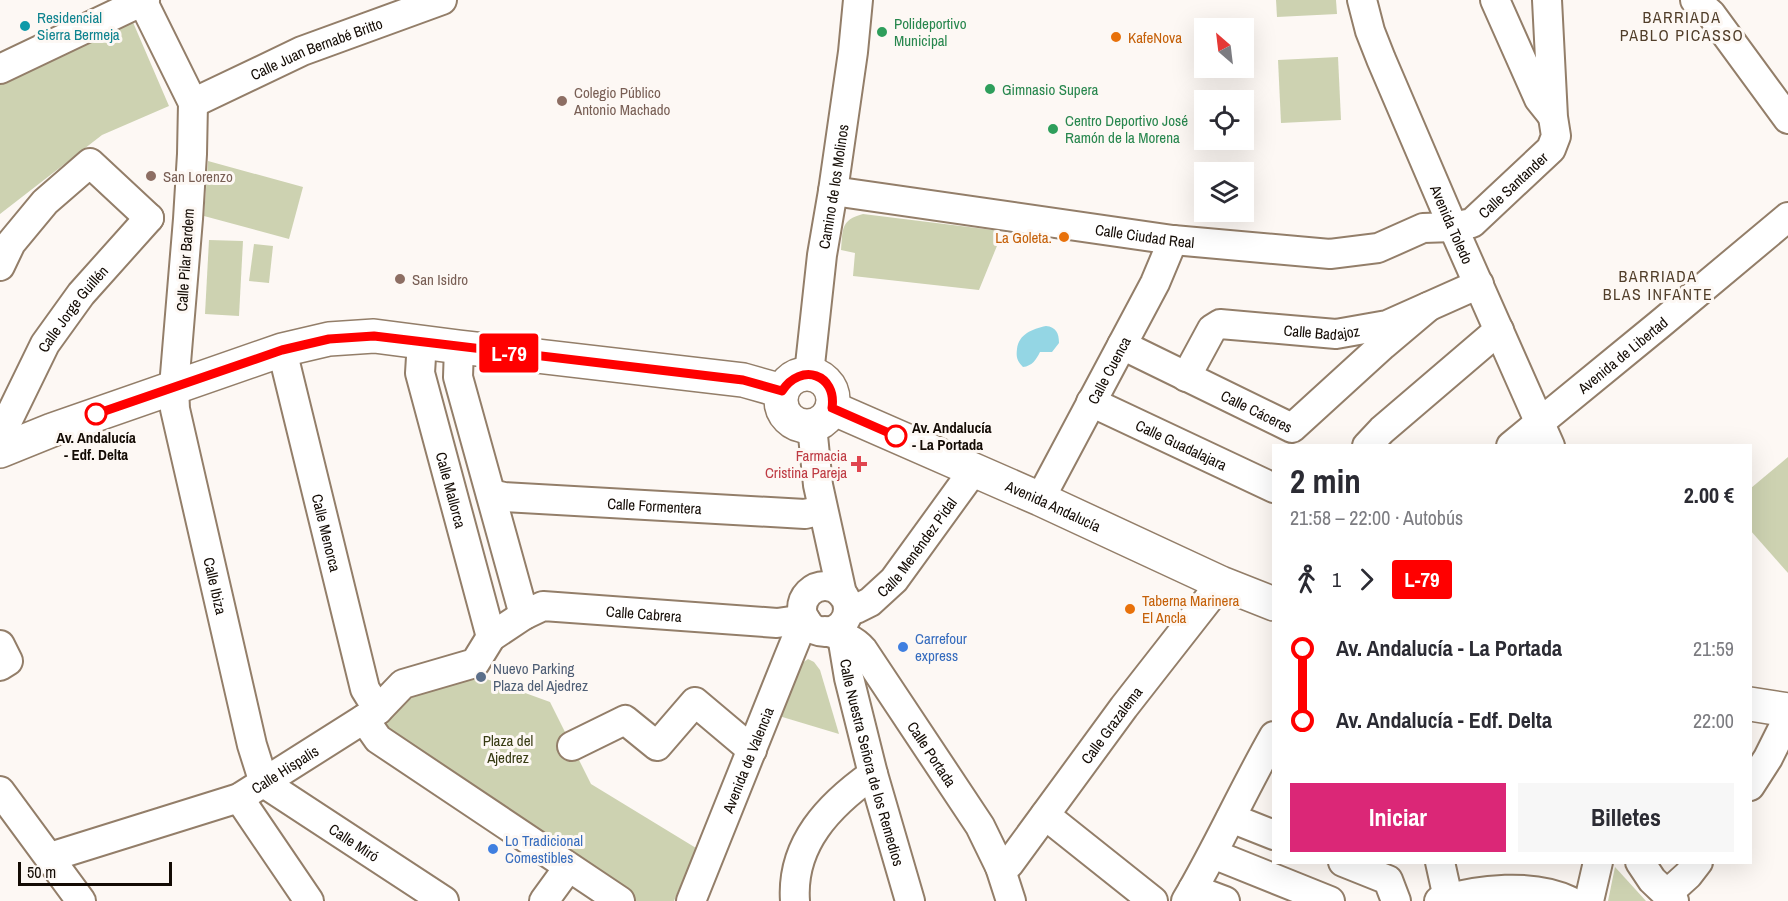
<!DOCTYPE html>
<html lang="es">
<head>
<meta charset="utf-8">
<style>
	body { margin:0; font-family:"Archivo Narrow",sans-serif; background:#f7f7f7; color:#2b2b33; height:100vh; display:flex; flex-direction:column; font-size:22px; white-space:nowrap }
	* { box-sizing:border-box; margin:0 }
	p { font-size:20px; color:#7c7c81 }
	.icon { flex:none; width:33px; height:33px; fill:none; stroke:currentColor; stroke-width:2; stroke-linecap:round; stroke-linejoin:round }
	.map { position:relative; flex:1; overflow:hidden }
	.side { position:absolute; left:1272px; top:444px; width:480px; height:420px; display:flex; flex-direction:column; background:#fff; border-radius:0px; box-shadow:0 6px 24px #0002 }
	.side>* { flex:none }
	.badge { padding:0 12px; border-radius:4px; font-size:21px; line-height:39px }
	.needle { width:39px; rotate:332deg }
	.buttons { position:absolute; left:1194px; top:18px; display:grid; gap:12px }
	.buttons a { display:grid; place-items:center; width:60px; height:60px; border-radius:0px; background:#fff; box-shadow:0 6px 24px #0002; font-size:30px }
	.scale { position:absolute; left:18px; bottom:15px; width:154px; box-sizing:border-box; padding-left:6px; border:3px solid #130b04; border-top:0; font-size:16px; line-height:21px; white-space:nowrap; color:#130b04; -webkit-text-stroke:4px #fdf8f4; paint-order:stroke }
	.map>.badge { position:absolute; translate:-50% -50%; box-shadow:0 0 0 3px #fff }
	.legs { display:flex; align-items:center; gap:9px; height:66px; padding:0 18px; font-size:20px }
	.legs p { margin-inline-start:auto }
	.headline { display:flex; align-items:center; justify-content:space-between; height:102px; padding:0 18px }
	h1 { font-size:33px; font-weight:800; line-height:45px }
	.action { display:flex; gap:12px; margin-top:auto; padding:12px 18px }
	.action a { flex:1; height:69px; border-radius:0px; background:#db2777; color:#fff; font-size:24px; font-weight:800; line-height:69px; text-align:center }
	.action a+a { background:#f7f7f7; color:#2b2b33 }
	ul { padding:0 18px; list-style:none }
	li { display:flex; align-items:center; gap:21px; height:72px; font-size:22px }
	li i { display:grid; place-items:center; width:9px; height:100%; margin:0 8px; background:currentColor }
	li i::after { content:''; width:15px; height:15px; margin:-8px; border:4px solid; border-radius:50%; background:#fff }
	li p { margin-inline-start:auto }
	li:first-child i { background:linear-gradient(#0000 50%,currentColor 0) }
	li:last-child i { background:linear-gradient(currentColor 50%,#0000 0) }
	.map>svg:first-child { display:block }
	.green { fill:#cdd2b1 }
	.water { fill:#94d6e4 }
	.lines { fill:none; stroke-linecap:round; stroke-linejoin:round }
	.minor-casing { stroke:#937e69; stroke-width:32 }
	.major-casing { stroke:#937e69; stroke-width:36 }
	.minor { stroke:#fff; stroke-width:28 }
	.major { stroke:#fff; stroke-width:33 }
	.line-1-casing { stroke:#fff; stroke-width:14 }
	.line-1 { stroke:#f00; stroke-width:9 }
	.culture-dot { fill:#0f9aa8; stroke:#fdf8f4; stroke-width:2 }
	.leisure-dot { fill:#2e9e5b; stroke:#fdf8f4; stroke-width:2 }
	.food-dot { fill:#e8710a; stroke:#fdf8f4; stroke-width:2 }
	.education-dot { fill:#8d6e63; stroke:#fdf8f4; stroke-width:2 }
	.stop-1-dot { fill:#fff; stroke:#f00; stroke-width:3 }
	.health-dot { fill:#e0444e; stroke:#fdf8f4; stroke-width:2 }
	.shop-dot { fill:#3f7fe0; stroke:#fdf8f4; stroke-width:2 }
	.service-dot { fill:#5c6f8a; stroke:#fdf8f4; stroke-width:2 }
	.labels { text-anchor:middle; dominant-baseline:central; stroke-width:6; stroke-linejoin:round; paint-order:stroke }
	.culture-label { font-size:15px; fill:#0d838f; stroke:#fdf8f4; text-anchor:start }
	.leisure-label { font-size:15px; fill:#27864d; stroke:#fdf8f4; text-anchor:start }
	.food-label { font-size:15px; fill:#c56008; stroke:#fdf8f4; text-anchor:start }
	.street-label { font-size:15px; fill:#130b04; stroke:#fdf8f4 }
	.education-label { font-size:15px; fill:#785e54; stroke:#fdf8f4; text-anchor:start }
	.stop-label { font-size:15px; font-weight:bold; fill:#130b04; stroke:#fdf8f4; text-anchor:start }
	.health-label { font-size:15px; fill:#be3a42; stroke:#fdf8f4; text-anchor:end }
	.shop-label { font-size:15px; fill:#366cbe; stroke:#fdf8f4; text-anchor:start }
	.service-label { font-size:15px; fill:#4e5e75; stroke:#fdf8f4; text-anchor:start }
	.park-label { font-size:15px; fill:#373b13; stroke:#fdf8f4 }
	.neighbourhood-label { font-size:16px; letter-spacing:1.5px; fill:#513e2a; stroke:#fdf8f4 }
</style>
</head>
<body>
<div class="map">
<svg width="1788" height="901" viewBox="0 0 1788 901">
	<rect width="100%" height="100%" fill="#fdf8f4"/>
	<g class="green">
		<path d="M1276,0H1336L1337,14L1277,17Z"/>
		<path d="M132,20L169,106L102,135L0,214V81Z"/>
		<path d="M1338,57L1341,120L1281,123L1278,60Z"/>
		<path d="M208,161L303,187L289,239L204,216Z"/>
		<path d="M863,214L993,230L1001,236L979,290L853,276L855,253L841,250C843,230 840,220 863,214Z"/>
		<path d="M209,240L243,241L239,316L205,314Z"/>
		<path d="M254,244L273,246L269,283L249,281Z"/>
		<path d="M1788,457V573L1750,530L1751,488Z"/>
		<path d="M808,659L814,662L820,670L839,734L779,716L801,664Z"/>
		<path d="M481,677L550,702L591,784L696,848L674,901H631L375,729L401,697Z"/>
		<path d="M1615,867L1646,901H1608Z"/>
	</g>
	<path class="water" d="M1046,326C1056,327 1059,333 1059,343L1052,352H1040C1036,360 1032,366 1023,367C1017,361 1016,357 1017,349C1019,334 1032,329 1046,326Z"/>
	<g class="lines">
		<defs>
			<g id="minor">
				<path id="s1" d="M142,0L193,103L192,154L188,219L174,387L175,409L252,745L264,783"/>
				<path id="s2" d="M1362,0L1370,31L1381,59L1453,227L1550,446"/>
				<path d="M1495,0L1539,99L1551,114"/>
				<path d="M1695,0L1711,14L1788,119"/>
				<path d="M0,69L145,0"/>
				<path id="s3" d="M193,103L302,51L442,0"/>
				<path id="s4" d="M833,191L1173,240L1330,254L1378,248L1423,228L1453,227L1472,223L1551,149L1556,136L1553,117L1547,0"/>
				<path d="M0,266L11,243L45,202L90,163L149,218"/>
				<path id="s5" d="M422,341L420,373L491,637"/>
				<path id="s6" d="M1122,345L1292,428L1383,345L1428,307"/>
				<path d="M459,347L458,377L524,615"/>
				<path id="s7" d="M282,350L365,689L378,710"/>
				<path id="s8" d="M809,374L822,255L833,191L853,52L858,0"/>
				<path id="s9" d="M1186,377L1212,329L1220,324L1336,334L1387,325L1479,284"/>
				<path id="s10" d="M1091,402L1274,488"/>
				<path d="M812,426L818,485L842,594"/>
				<path d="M1367,446L1382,430L1499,330"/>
				<path id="s11" d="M1511,446L1660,324L1788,217"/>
				<path id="s12" d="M6,448L5,426L45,344L81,294L149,218"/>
				<path id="s13" d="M491,494L504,497L805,514L818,511"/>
				<path id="s14" d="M1040,499L1155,283L1173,240"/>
				<circle cx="825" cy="609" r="23"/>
				<path id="s15" d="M848,609H856L870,602L894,580L973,471"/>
				<path id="s16" d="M843,624L842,636L849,678L873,774L910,901"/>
				<path id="s17" d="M825,631C839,635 853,638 863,650L980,826L1000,867L1011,901"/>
				<path d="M0,645L8,661L0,666"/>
				<path d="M364,719L378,739L620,901"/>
				<path d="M572,746L625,720L657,746L695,702L752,750"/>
				<path id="s18" d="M264,783L444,901"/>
				<path d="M1750,786L1768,758L1788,718"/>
				<path d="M0,791L81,901"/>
				<path d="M239,798L309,901"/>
				<path d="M1045,815L1153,901"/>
				<path d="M1231,818L1274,835"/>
				<path d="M1213,854L1330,901"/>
				<path id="s19" d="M50,857L239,798L378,710L403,684L475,663L491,637L524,615L543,606L777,623L805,619"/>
				<path d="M1343,862L1388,880L1396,901"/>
				<path d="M1440,862L1448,898"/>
				<path d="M1640,862L1652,880L1674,901"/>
				<path id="s20" d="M1000,867L1009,864L1124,707L1221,583"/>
				<path d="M1193,889L1225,901"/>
				<path d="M1667,894L1688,875L1698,862"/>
				<path d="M544,901L568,868"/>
				<path id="s21" d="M691,901L788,659L799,632L807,622"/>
				<path d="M795,901C791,844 829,805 873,774"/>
				<path d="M1186,901C1218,847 1243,790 1274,736"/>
				<path d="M1439,901C1478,889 1533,883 1570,901"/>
				<path d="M1589,901L1598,862"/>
			</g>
			<g id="major">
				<circle cx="807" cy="400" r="26"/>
				<path id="s22" d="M832,408L1040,499L1221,583L1274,604"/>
				<path d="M0,451L52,430L282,350L329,339L374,336L459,347L743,380L782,391"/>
				<path d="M1750,704L1788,710"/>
			</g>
		</defs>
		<use href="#minor" class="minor-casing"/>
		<use href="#major" class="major-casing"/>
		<use href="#minor" class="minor"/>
		<use href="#major" class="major"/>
	</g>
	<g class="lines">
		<defs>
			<path id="line-1" d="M96,414L282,350L329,339L374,336L743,380L782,391C801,362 837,374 832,408L896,436"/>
		</defs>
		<use href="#line-1" class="line-1-casing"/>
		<use href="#line-1" class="line-1"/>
	</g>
	<circle class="culture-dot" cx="25" cy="26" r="6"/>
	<g class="leisure-dot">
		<circle cx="882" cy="32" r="6"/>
		<circle cx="990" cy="89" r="6"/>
		<circle cx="1053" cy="129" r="6"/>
	</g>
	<g class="food-dot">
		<circle cx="1116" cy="37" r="6"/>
		<circle cx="1064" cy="237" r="6"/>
		<circle cx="1130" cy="609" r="6"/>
	</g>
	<g class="education-dot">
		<circle cx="562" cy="101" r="6"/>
		<circle cx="151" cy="176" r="6"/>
		<circle cx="400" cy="279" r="6"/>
	</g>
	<g class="stop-1-dot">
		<circle cx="96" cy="414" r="10"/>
		<circle cx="896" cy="436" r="10"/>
	</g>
	<path class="health-dot" d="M856 455h6v6h6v6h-6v6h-6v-6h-6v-6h6z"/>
	<g class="shop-dot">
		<circle cx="903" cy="647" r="6"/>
		<circle cx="493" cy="849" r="6"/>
	</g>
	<circle class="service-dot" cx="481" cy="677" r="6"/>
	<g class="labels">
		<g class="culture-label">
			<text x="37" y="17">Residencial<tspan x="37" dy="17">Sierra Bermeja</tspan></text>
		</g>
		<g class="leisure-label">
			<text x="894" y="23">Polideportivo<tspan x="894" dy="17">Municipal</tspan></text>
			<text x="1002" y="89">Gimnasio Supera</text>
			<text x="1065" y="120">Centro Deportivo José<tspan x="1065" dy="17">Ramón de la Morena</tspan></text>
		</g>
		<g class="food-label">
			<text x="1128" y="37">KafeNova</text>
			<text x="1052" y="237" text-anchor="end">La Goleta.</text>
			<text x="1142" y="600">Taberna Marinera<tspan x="1142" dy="17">El Ancla</tspan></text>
		</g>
		<g class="street-label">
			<text stroke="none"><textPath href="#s3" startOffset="135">Calle Juan Bernabé Britto</textPath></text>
			<text stroke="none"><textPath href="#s4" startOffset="704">Calle Santander</textPath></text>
			<text stroke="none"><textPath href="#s8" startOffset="189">Camino de los Molinos</textPath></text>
			<text stroke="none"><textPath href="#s2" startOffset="242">Avenida Toledo</textPath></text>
			<text stroke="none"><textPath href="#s4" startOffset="315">Calle Ciudad Real</textPath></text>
			<text transform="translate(185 260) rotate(-86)">Calle Pilar Bardem</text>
			<text stroke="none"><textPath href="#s12" startOffset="158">Calle Jorge Guillén</textPath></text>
			<text stroke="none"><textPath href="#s9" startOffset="166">Calle Badajoz</textPath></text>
			<text stroke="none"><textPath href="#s11" startOffset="144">Avenida de Libertad</textPath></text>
			<text stroke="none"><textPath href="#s14" startOffset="146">Calle Cuenca</textPath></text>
			<text stroke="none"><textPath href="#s6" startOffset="150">Calle Cáceres</textPath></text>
			<text stroke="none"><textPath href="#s10" startOffset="100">Calle Guadalajara</textPath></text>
			<text stroke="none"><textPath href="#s5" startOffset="153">Calle Mallorca</textPath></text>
			<text stroke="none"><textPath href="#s13" startOffset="164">Calle Formentera</textPath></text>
			<text stroke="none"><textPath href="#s22" startOffset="242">Avenida Andalucía</textPath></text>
			<text stroke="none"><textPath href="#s7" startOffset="188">Calle Menorca</textPath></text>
			<text stroke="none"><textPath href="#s15" startOffset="96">Calle Menéndez Pidal</textPath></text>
			<text stroke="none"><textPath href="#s1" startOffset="603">Calle Ibiza</textPath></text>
			<text stroke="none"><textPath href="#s19" startOffset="666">Calle Cabrera</textPath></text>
			<text stroke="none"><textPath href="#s20" startOffset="182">Calle Grazalema</textPath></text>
			<text stroke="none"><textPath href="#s17" startOffset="168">Calle Portada</textPath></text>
			<text stroke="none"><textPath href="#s21" startOffset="152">Avenida de Valencia</textPath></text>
			<text stroke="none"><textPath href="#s16" startOffset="142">Calle Nuestra Señora de los Remedios</textPath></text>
			<text stroke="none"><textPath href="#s19" startOffset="252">Calle Hispalis</textPath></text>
			<text stroke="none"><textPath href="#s18" startOffset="108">Calle Miró</textPath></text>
		</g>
		<g class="education-label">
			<text x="574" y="92">Colegio Público<tspan x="574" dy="17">Antonio Machado</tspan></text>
			<text x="163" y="176">San Lorenzo</text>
			<text x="412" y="279">San Isidro</text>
		</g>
		<g class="stop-label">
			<text x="912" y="427">Av. Andalucía<tspan x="912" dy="17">- La Portada</tspan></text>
			<text x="96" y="437" text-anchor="middle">Av. Andalucía<tspan x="96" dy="17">- Edf. Delta</tspan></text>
		</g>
		<g class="health-label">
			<text x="847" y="455">Farmacia<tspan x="847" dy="17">Cristina Pareja</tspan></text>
		</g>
		<g class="shop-label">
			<text x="915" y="638">Carrefour<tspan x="915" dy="17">express</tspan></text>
			<text x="505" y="840">Lo Tradicional<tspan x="505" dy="17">Comestibles</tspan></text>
		</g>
		<g class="service-label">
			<text x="493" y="668">Nuevo Parking<tspan x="493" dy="17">Plaza del Ajedrez</tspan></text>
		</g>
		<g class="park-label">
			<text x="508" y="740">Plaza del<tspan x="508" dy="17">Ajedrez</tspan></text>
		</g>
		<g class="neighbourhood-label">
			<text x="1682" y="17">BARRIADA<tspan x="1682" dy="18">PABLO PICASSO</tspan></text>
			<text x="1658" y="276">BARRIADA<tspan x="1658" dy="18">BLAS INFANTE</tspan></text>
		</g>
	</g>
</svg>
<div class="buttons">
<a><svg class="needle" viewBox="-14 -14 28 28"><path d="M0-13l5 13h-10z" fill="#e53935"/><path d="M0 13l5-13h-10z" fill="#7c7c81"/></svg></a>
<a><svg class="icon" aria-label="locate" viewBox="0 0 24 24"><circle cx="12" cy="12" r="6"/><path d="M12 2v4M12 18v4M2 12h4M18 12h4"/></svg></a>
<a><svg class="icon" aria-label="layers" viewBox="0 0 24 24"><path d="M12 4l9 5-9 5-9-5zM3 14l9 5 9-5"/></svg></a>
</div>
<div class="scale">50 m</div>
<b class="badge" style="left:509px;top:353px;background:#f00;color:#fff">L-79</b>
<section class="side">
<div class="headline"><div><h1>2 min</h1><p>21:58 – 22:00 · Autobús</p></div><b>2.00 €</b></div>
<div class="legs"><svg class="icon" aria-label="walk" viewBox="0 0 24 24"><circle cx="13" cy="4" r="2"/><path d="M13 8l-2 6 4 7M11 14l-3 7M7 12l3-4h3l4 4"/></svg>1<svg class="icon" aria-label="forward" viewBox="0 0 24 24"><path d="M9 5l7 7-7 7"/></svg><b class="badge" style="background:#f00;color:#fff">L-79</b></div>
<ul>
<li><i style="color:#f00"></i><b>Av. Andalucía - La Portada</b><p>21:59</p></li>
<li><i style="color:#f00"></i><b>Av. Andalucía - Edf. Delta</b><p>22:00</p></li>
</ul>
<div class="action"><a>Iniciar</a><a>Billetes</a></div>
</section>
</div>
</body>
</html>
